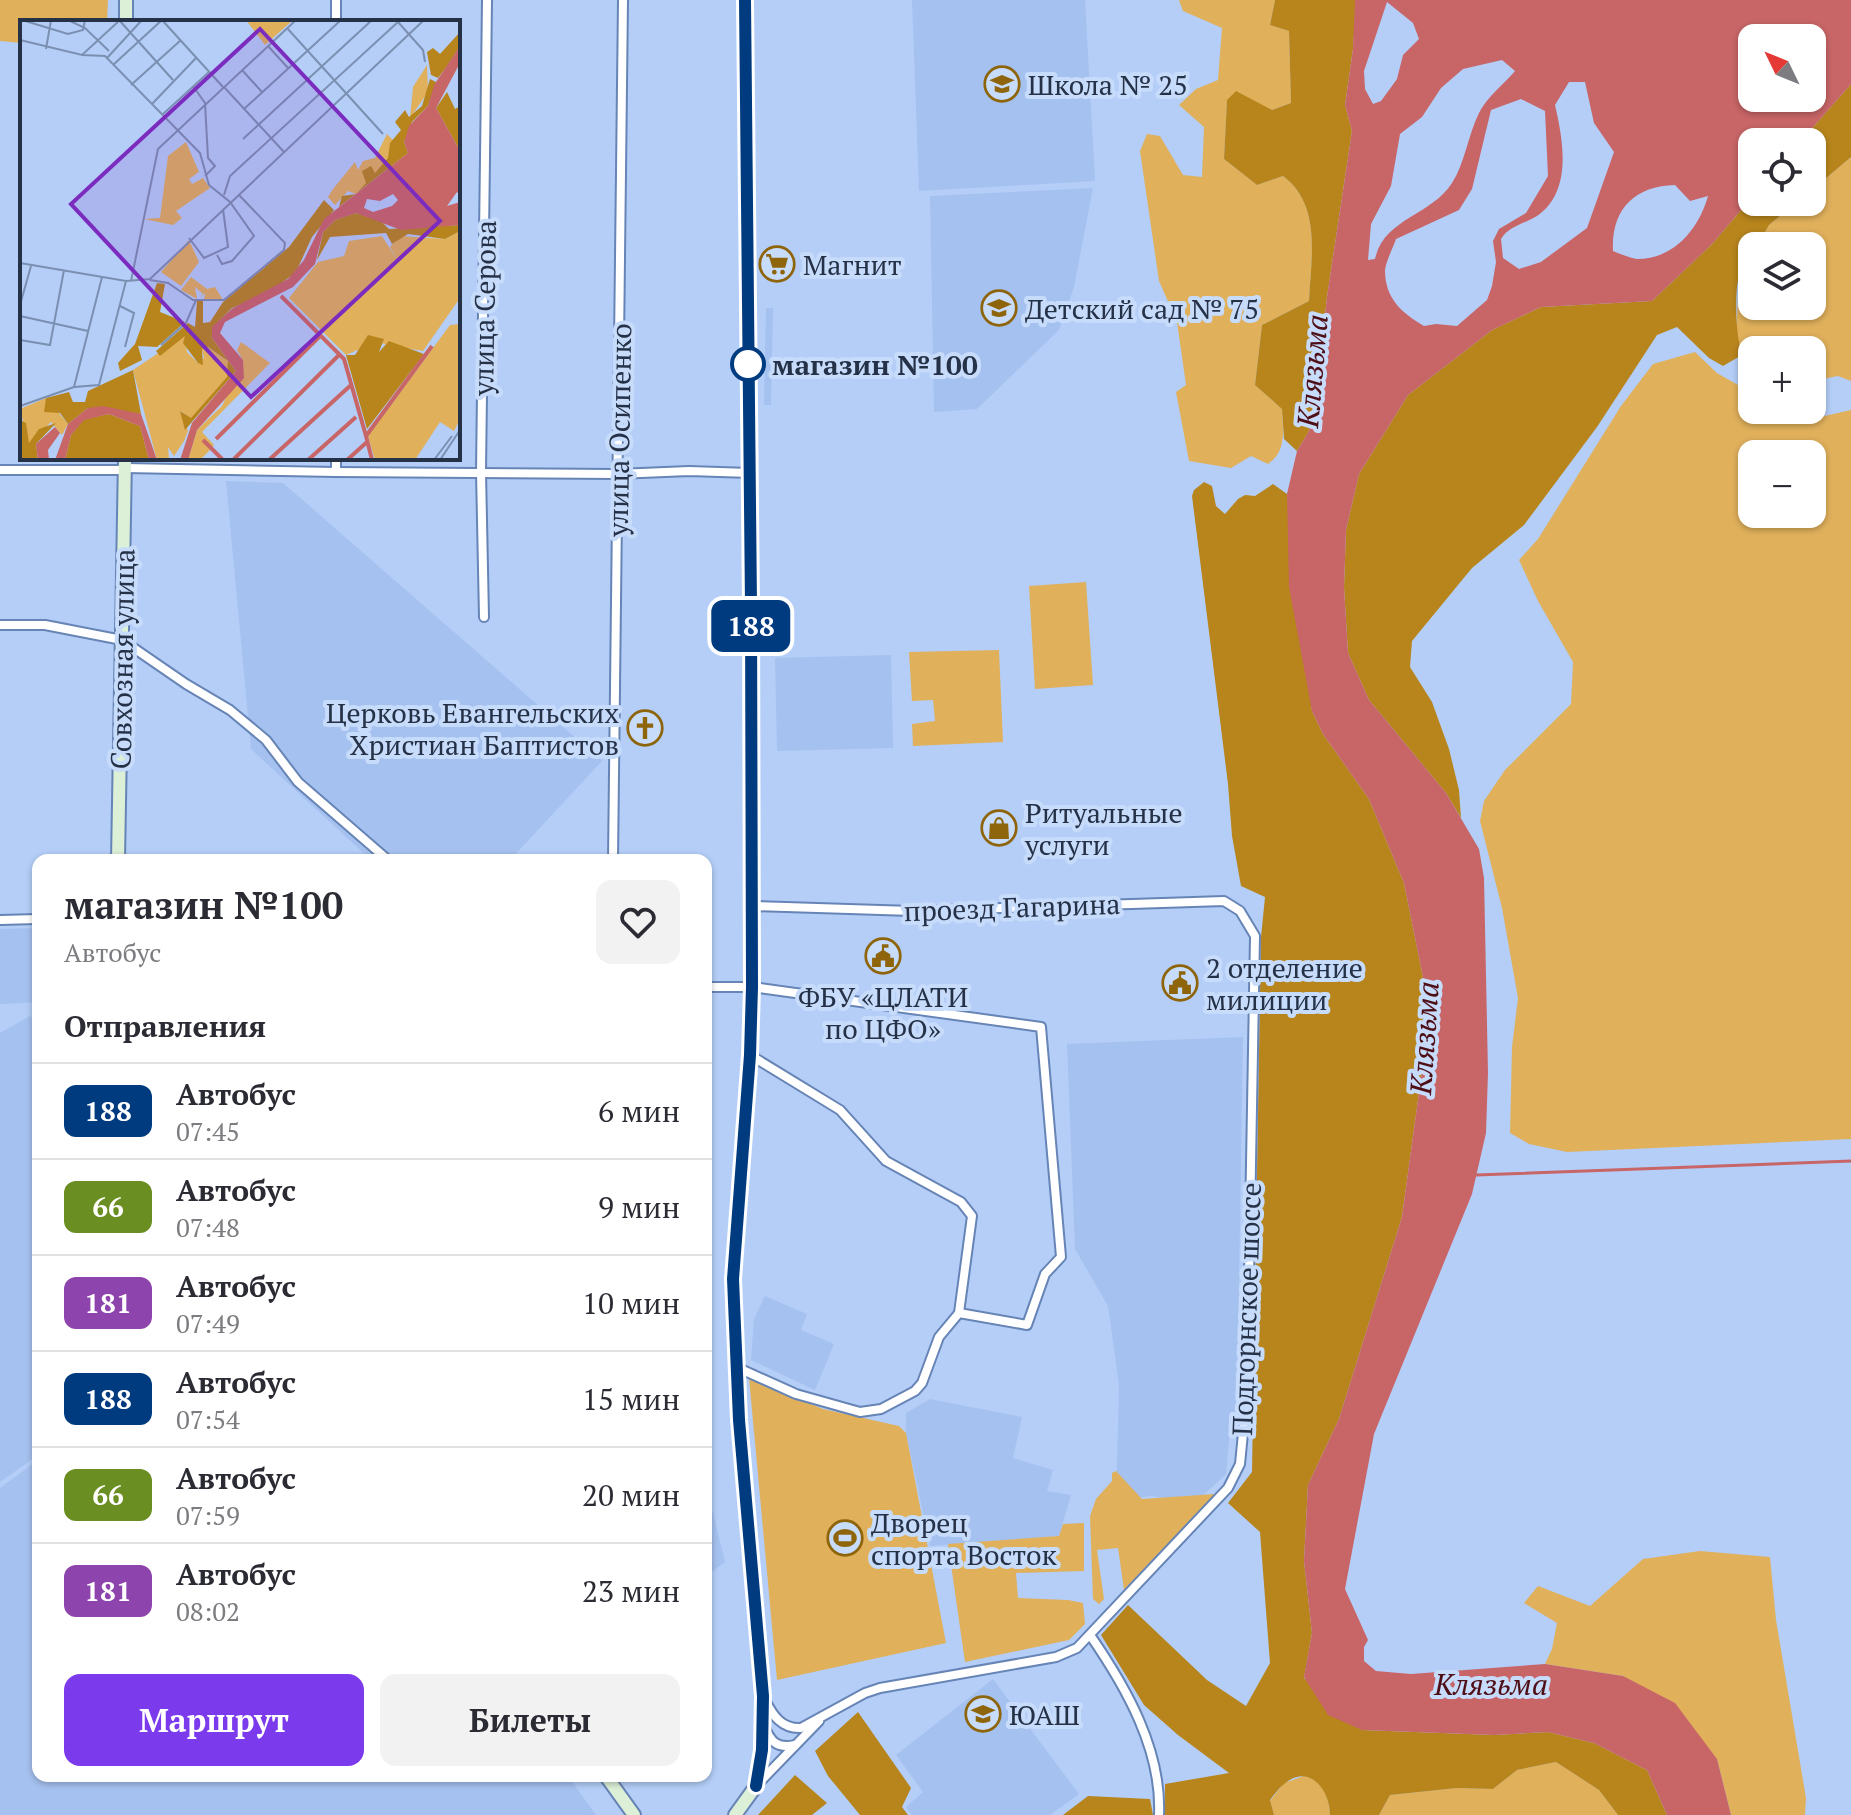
<!DOCTYPE html>
<html lang="ru">
<head>
<meta charset="utf-8">
<style>
	body { margin:0; font-family:"PT Serif",serif; background:#f2f2f3; color:#2b2b33; height:100vh; display:flex; flex-direction:column; font-size:30px; white-space:nowrap }
	* { box-sizing:border-box; margin:0 }
	p { font-size:26px; color:#7c7c81 }
	.icon { flex:none; width:44px; height:44px; fill:none; stroke:currentColor; stroke-width:2; stroke-linecap:round; stroke-linejoin:round }
	.map { position:relative; flex:1; overflow:hidden }
	.panel { position:absolute; left:32px; top:854px; width:680px; height:928px; display:flex; flex-direction:column; background:#fff; border-radius:16px; box-shadow:0 2px 6px #0004 }
	.panel>* { flex:none }
	.badge { padding:0 16px; border-radius:12px; font-size:28px; line-height:52px }
	.needle { width:52px; rotate:313deg }
	.buttons { position:absolute; left:1738px; top:24px; display:grid; gap:16px }
	.buttons a { display:grid; place-items:center; width:88px; height:88px; border-radius:16px; background:#fff; box-shadow:0 2px 6px #0004; font-size:40px }
	.map>.badge { position:absolute; translate:-50% -50%; box-shadow:0 0 0 4px #fff }
	h2 { padding:0 32px; font-size:30px; line-height:72px }
	.round { display:grid; place-items:center; flex:none; width:84px; height:84px; border-radius:16px; background:#f2f2f3 }
	.overview { display:flex; align-items:center; justify-content:space-between; height:136px; padding:0 32px }
	h1 { font-size:38px; font-weight:700; line-height:60px }
	.action { display:flex; gap:16px; margin-top:auto; padding:16px 32px }
	.action a { flex:1; height:92px; border-radius:16px; background:#7c3aed; color:#fff; font-size:32px; font-weight:700; line-height:92px; text-align:center }
	.action a+a { background:#f2f2f3; color:#2b2b33 }
	ul { padding:0; list-style:none }
	li { display:flex; align-items:center; gap:24px; height:96px; padding:0 32px; border-top:2px solid #e1e1e2 }
	li div { flex:1 }
	li b { display:block; font-size:30px }
	li em { font-style:normal }
	li .badge { min-width:88px; font-weight:700; text-align:center }
	.map>svg:first-child { display:block }
	.built { fill:#a5c1ef }
	.green { fill:#e0b05b; fill-rule:evenodd }
	.forest { fill:#b7851c }
	.water { fill:#c86567; fill-rule:evenodd }
	.lines { fill:none; stroke-linecap:round; stroke-linejoin:round }
	.stream { stroke:#c86567; stroke-width:3 }
	.street-casing { stroke:#6684b5; stroke-width:12 }
	.secondary-casing { stroke:#6684b5; stroke-width:16 }
	.street { stroke:#fff; stroke-width:8 }
	.secondary { stroke:#dcefd7; stroke-width:12 }
	.line-casing { stroke:#fff; stroke-width:18 }
	.line { stroke:#003b80; stroke-width:12 }
	.stop-dot { fill:#fff; stroke:#003b80; stroke-width:4 }
	.labels { text-anchor:middle; dominant-baseline:central; stroke-width:8; stroke-linejoin:round; paint-order:stroke }
	.poi-label { font-size:28px; fill:#253146; stroke:#c7dbfb; text-anchor:start }
	.street-label { font-size:28px; fill:#253146; stroke:#c7dbfb }
	.stop-label { font-size:28px; font-weight:bold; fill:#253146; stroke:#c7dbfb; text-anchor:start }
	.water-label { font-size:30px; font-style:italic; fill:#4e0e15; stroke:#c7dbfb }
	.inset-river { fill:none; stroke:#c86567; stroke-width:4 }
	.inset-road { fill:none; stroke:#7b8fb1; stroke-width:2 }
	.view { fill:#7b2cbf; fill-opacity:0.15; stroke:#7b2cbf; stroke-width:4 }
	.inset-edge { fill:none; stroke:#253146; stroke-width:4 }
</style>
</head>
<body>
<div class="map">
<svg width="1851" height="1815" viewBox="0 0 1851 1815">
	<rect width="100%" height="100%" fill="#b4cef8"/>
	<g class="built">
		<path d="M912,0H1085L1095,181L919,191Z"/>
		<path d="M1093,188L1074,287L1059,330L977,409L934,412L930,196Z"/>
		<path d="M766,308H773L771,405H764Z"/>
		<path d="M226,481L283,483L602,761L510,860H371L251,749Z"/>
		<path d="M891,655L893,748L777,751L775,658Z"/>
		<path d="M38,928V1002L0,1004V929Z"/>
		<path d="M30,1016L38,1026V1455L0,1482V1033Z"/>
		<path d="M1243,1037L1237,1409L1231,1417L1226,1474L1195,1503L1152,1496L1116,1500L1119,1385L1108,1306L1075,1249L1067,1044Z"/>
		<path d="M765,1296L807,1314L801,1330L834,1344L815,1390L751,1360L754,1319Z"/>
		<path d="M930,1399L1022,1417L1013,1458L1053,1470L1047,1491L1071,1495L1059,1536L930,1546L906,1433V1413Z"/>
		<path d="M38,1460V1776H568L596,1815H0V1488Z"/>
		<path d="M706,1484L725,1562L706,1576Z"/>
		<path d="M993,1679L1079,1794L1050,1815H912L906,1807L923,1792L896,1755Z"/>
	</g>
	<g class="green">
		<path d="M0,0H108L107,22H22V43L0,41Z"/>
		<path d="M1179,0H1275L1270,25L1289,31L1291,103L1272,110L1227,100L1224,159L1257,185L1283,176C1322,205 1311,258 1309,301L1262,325L1255,385L1282,409C1283,430 1287,451 1268,464L1251,456L1231,468L1189,461L1176,392L1186,385L1177,322L1159,281L1140,151L1147,134L1160,136L1183,175L1202,177L1204,127L1179,105L1196,89L1218,80L1222,28L1183,11Z"/>
		<path d="M1851,157V381L1838,376L1812,381V350H1752V380L1750,379L1736,337L1739,276L1752,255V306H1812V246H1757L1769,225L1797,202H1812V190Z"/>
		<path d="M1695,352L1717,373L1752,393V410H1781L1820,417L1851,410V1139L1567,1152L1529,1144L1510,1133L1512,1047L1518,998L1502,908L1480,821L1484,801L1505,770L1571,704L1573,662L1538,601L1519,560L1538,539L1621,406L1653,364ZM1752,454H1812V514H1752Z"/>
		<path d="M1086,582L1093,685L1035,689L1029,586Z"/>
		<path d="M999,650L1003,742L913,746L912,724L935,721L933,700L912,701L909,652Z"/>
		<path d="M749,1378L823,1409L899,1426L906,1433L946,1643L777,1680Z"/>
		<path d="M1116,1471L1142,1499L1215,1494L1124,1590L1118,1548L1097,1550L1104,1599L1099,1604L1093,1599L1090,1516L1096,1499L1112,1481V1473Z"/>
		<path d="M1084,1523V1571L1016,1573L1018,1598L1068,1600L1083,1603L1085,1624L1069,1640L965,1662L948,1544L1059,1536L1063,1524Z"/>
		<path d="M1700,1551L1770,1557L1776,1620L1806,1798L1805,1815H1731L1717,1759L1623,1676L1545,1664L1552,1649L1557,1623L1524,1603L1538,1586L1590,1606L1643,1559Z"/>
		<path d="M1556,1762L1599,1790L1618,1815H1379L1390,1795L1457,1788L1493,1789L1517,1770Z"/>
		<path d="M1304,1776C1323,1780 1329,1797 1330,1815H1274L1270,1801L1284,1783Z"/>
	</g>
	<g class="forest">
		<path d="M1275,0H1355L1356,4L1353,49L1345,105L1352,131L1327,297L1315,409L1309,431L1297,451L1284,439L1282,409L1255,385L1262,325L1309,301C1311,258 1322,205 1283,176L1257,185L1224,159L1227,100L1236,91L1272,110L1291,103L1289,31L1270,25Z"/>
		<path d="M1851,84V157L1812,190V142H1800Z"/>
		<path d="M1752,197V202H1797L1769,225L1757,246H1752C1752,259 1743,264 1739,276C1734,294 1736,337 1742,355L1723,366L1709,358L1677,327L1657,335L1597,427L1524,525L1472,568L1412,641L1410,667L1432,702L1449,749L1459,790L1461,818L1446,793L1369,700L1348,653L1344,587L1346,530L1359,474L1408,395L1492,330L1541,307L1652,301L1712,244Z"/>
		<path d="M1204,482L1212,486L1216,506L1225,514L1238,499L1245,495L1255,496L1273,484L1287,494L1312,711L1323,734L1369,799L1404,883L1424,982V1056L1402,1217L1339,1419L1308,1485L1304,1561L1312,1633L1304,1678L1362,1730L1494,1735L1548,1732L1594,1743L1647,1770L1667,1815H1618L1599,1790L1556,1762L1517,1770L1493,1789L1457,1788L1390,1795L1379,1815H1330C1330,1789 1308,1762 1283,1785C1278,1789 1274,1795 1270,1800L1274,1815H1165V1784L1229,1773L1178,1735L1144,1705L1101,1635L1128,1605L1207,1680L1246,1706L1270,1663L1260,1532L1228,1503L1252,1472L1261,937L1265,897L1241,886L1232,836L1228,784L1192,496L1194,490Z"/>
		<path d="M858,1712L911,1788L902,1807L908,1815H860L828,1776L815,1751Z"/>
		<path d="M795,1775L827,1803L812,1815H758Z"/>
		<path d="M1088,1796L1150,1799L1153,1815H1063Z"/>
	</g>
	<path class="water" d="M1355,0H1851V84L1800,142H1752V197L1712,244L1652,301L1541,307L1492,330L1408,395L1359,474L1346,530L1344,587L1348,653L1369,700L1446,793L1479,849L1484,878L1488,1073L1486,1133L1472,1194L1374,1434L1345,1589L1368,1640L1364,1647V1661L1376,1671L1411,1674L1545,1664L1623,1676L1675,1703L1717,1759L1731,1815H1667L1647,1770L1594,1743L1548,1732L1494,1735L1362,1730L1328,1715L1304,1677L1312,1633L1304,1561L1308,1485L1339,1419L1402,1217L1424,1056V982L1404,883L1369,799L1323,734L1312,711L1289,587L1287,494L1297,451L1309,431L1315,409L1327,297L1352,131L1345,105L1353,49ZM1387,2L1413,23L1419,39L1403,55L1397,79L1381,101L1373,104L1365,89L1364,71ZM1752,38H1812V98H1752ZM1502,60L1515,71C1504,84 1486,98 1479,113C1468,135 1465,163 1452,183C1431,216 1384,218 1375,259L1368,260L1371,224L1391,186L1400,134L1422,117L1441,88L1463,69ZM1569,82H1585L1594,123L1614,152L1587,228L1541,262L1519,269L1503,258L1501,239C1509,226 1524,224 1537,216C1573,191 1563,140 1555,105ZM1521,99L1545,111L1548,176L1526,213L1499,229L1493,241L1496,262L1492,286L1487,300L1457,326L1436,324L1424,326C1402,313 1385,299 1385,270C1386,261 1393,248 1396,239L1459,210L1472,189L1491,110ZM1675,185L1690,201L1708,196C1699,228 1675,259 1637,259C1630,258 1620,254 1613,251C1611,210 1634,186 1675,185Z"/>
	<g class="lines">
		<path class="stream" d="M1476,1175L1851,1161"/>
		<defs>
			<g id="street">
				<path d="M336,22V0"/>
				<path d="M125,468L336,472L617,474L689,471L750,473"/>
				<path d="M0,470H125"/>
				<path d="M336,472V458"/>
				<path d="M484,617L481,472L487,0"/>
				<path d="M0,625H45L122,640L186,684L230,710L266,740L298,782L388,860"/>
				<path d="M613,860L623,0"/>
				<path d="M752,906L912,911L1224,901L1240,911L1255,936L1247,1392L1240,1464L1228,1488L1077,1648L1056,1657L880,1688L865,1693L801,1728C782,1729 773,1716 765,1700"/>
				<path d="M0,920L38,919"/>
				<path d="M706,987H752L1041,1027L1061,1257L1045,1274L1027,1325L959,1313"/>
				<path d="M736,1367L796,1394L860,1412L881,1409L915,1391L922,1383L939,1337L959,1313L972,1216L961,1202L886,1161L840,1110L750,1055"/>
				<path d="M1090,1635C1126,1687 1162,1750 1159,1815"/>
				<path d="M764,1726C771,1742 777,1749 795,1745"/>
				<path d="M756,1786L819,1721"/>
			</g>
			<g id="secondary">
				<path d="M126,0V22"/>
				<path d="M118,860L125,458"/>
				<path d="M606,1776L634,1815"/>
				<path d="M735,1815L756,1786L762,1750L763,1696L739,1420L733,1279L750,1055L752,987L751,606L745,0"/>
			</g>
		</defs>
		<use href="#street" class="street-casing"/>
		<use href="#secondary" class="secondary-casing"/>
		<use href="#street" class="street"/>
		<use href="#secondary" class="secondary"/>
	</g>
	<g class="lines">
		<defs>
			<path id="line" d="M745,0L751,606L752,987L750,1055L733,1279L739,1420L763,1696L762,1750L756,1786"/>
		</defs>
		<use href="#line" class="line-casing"/>
		<use href="#line" class="line"/>
	</g>
	<defs>
		<symbol id="school-ring" viewBox="-11 -11 22 22"><circle r="9.5" fill="#c7dbfb" stroke="#8e650b" stroke-width="1.5"/><path d="M0-5L7-2L0 1L-7-2ZM-4 1L0 2.5L4 1V4Q0 6-4 4Z" fill="#8e650b"/></symbol>
		<symbol id="supermarket-ring" viewBox="-11 -11 22 22"><circle r="9.5" fill="#c7dbfb" stroke="#8e650b" stroke-width="1.5"/><path d="M-6-5.5h2.5l.6 2H6L4.5 2H-2.5L-4.4-4H-6ZM-1.5 3.2a1.3 1.3 0 1 0 .1 0ZM3 3.2a1.3 1.3 0 1 0 .1 0Z" fill="#8e650b"/></symbol>
		<symbol id="church-ring" viewBox="-11 -11 22 22"><circle r="9.5" fill="#c7dbfb" stroke="#8e650b" stroke-width="1.5"/><path d="M-1.2-6h2.4v3.5h3.3v2.4h-3.3V6h-2.4V-.1h-3.3v-2.4h3.3Z" fill="#8e650b"/></symbol>
		<symbol id="shop-ring" viewBox="-11 -11 22 22"><circle r="9.5" fill="#c7dbfb" stroke="#8e650b" stroke-width="1.5"/><path d="M-5-2.5h2.3a2.7 3.5 0 0 1 5.4 0H5L5.5 6h-11ZM-1.5-2.5h3a1.5 2.3 0 0 0-3 0Z" fill="#8e650b"/></symbol>
		<symbol id="civic-ring" viewBox="-11 -11 22 22"><circle r="9.5" fill="#c7dbfb" stroke="#8e650b" stroke-width="1.5"/><path d="M-.6-6.5H3V-4.5H.6V-3L4-1V1h2V6H-6V1h2V-1L-.6-3ZM-1.2 2.5V6h2.4V2.5Z" fill="#8e650b"/></symbol>
		<symbol id="stadium-ring" viewBox="-11 -11 22 22"><circle r="9.5" fill="#c7dbfb" stroke="#8e650b" stroke-width="1.5"/><path d="M0-5a6.5 5 0 1 0 0 10a6.5 5 0 1 0 0-10ZM-3.5-1.8h7v3.6h-7Z" fill="#8e650b"/></symbol>
		<symbol id="university-ring" viewBox="-11 -11 22 22"><circle r="9.5" fill="#c7dbfb" stroke="#8e650b" stroke-width="1.5"/><path d="M0-5L7-2L0 1L-7-2ZM-4 1L0 2.5L4 1V4Q0 6-4 4Z" fill="#8e650b"/></symbol>
	</defs>
	<g fill-rule="evenodd">
		<use href="#school-ring" x="982" y="64" width="40" height="40"/>
		<use href="#supermarket-ring" x="757" y="244" width="40" height="40"/>
		<use href="#school-ring" x="979" y="288" width="40" height="40"/>
		<use href="#church-ring" x="625" y="708" width="40" height="40"/>
		<use href="#shop-ring" x="979" y="808" width="40" height="40"/>
		<use href="#civic-ring" x="863" y="936" width="40" height="40"/>
		<use href="#civic-ring" x="1160" y="963" width="40" height="40"/>
		<use href="#stadium-ring" x="825" y="1518" width="40" height="40"/>
		<use href="#university-ring" x="963" y="1694" width="40" height="40"/>
	</g>
	<circle class="stop-dot" cx="748" cy="364" r="16"/>
	<g class="labels">
		<g class="poi-label">
			<text x="1028" y="84">Школа № 25</text>
			<text x="803" y="264">Магнит</text>
			<text x="1025" y="308">Детский сад № 75</text>
			<text x="619" y="712" text-anchor="end">Церковь Евангельских<tspan x="619" dy="32">Христиан Баптистов</tspan></text>
			<text x="1025" y="812">Ритуальные<tspan x="1025" dy="32">услуги</tspan></text>
			<text x="1206" y="967">2 отделение<tspan x="1206" dy="32">милиции</tspan></text>
			<text x="883" y="996" text-anchor="middle">ФБУ «ЦЛАТИ<tspan x="883" dy="32">по ЦФО»</tspan></text>
			<text x="871" y="1522">Дворец<tspan x="871" dy="32">спорта Восток</tspan></text>
			<text x="1009" y="1714">ЮАШ</text>
		</g>
		<g class="street-label">
			<text transform="translate(484 308) rotate(-89)">улица Серова</text>
			<text transform="translate(619 430) rotate(-89)">улица Осипенко</text>
			<text transform="translate(122 659) rotate(-89)">Совхозная улица</text>
			<text transform="translate(1012 907) rotate(-2)">проезд Гагарина</text>
			<text transform="translate(1246 1309) rotate(-88)">Подгорнское шоссе</text>
		</g>
		<g class="stop-label">
			<text x="772" y="364">магазин №100</text>
		</g>
		<g class="water-label">
			<text transform="translate(1312 371) rotate(-85)">Клязьма</text>
			<text transform="translate(1424 1038) rotate(-86)">Клязьма</text>
			<text x="1491" y="1684">Клязьма</text>
		</g>
	</g>
	<g transform="translate(20 20)">
		<rect width="440" height="440" fill="#b4cef8"/>
		<path d="M226,0H273L245,25ZM407,45L408,72L390,98L393,67ZM367,114L373,120L368,139L343,168L336,174L328,171L315,185L308,177L313,169L335,142L338,150L343,141L355,138ZM166,122L179,152L169,159L172,164L183,158L190,168L156,191L162,198L153,205L124,199L140,198L148,136ZM440,211V278L403,331L363,324V319L326,335L269,278L298,242L324,236L329,221L362,216L378,241L370,227L380,216L425,219ZM169,220L179,242L161,266L141,252ZM171,257L187,269L195,267L203,280H184L185,273L180,278L183,274L175,267L177,279L161,270ZM440,304V399L434,411L420,402L395,440H355L348,416L430,305ZM165,315L167,332L178,343L184,338L182,329L188,327L208,341V357L171,399L161,391L168,411L164,421L154,436L148,427L149,439L137,440L113,350ZM221,322L250,343L182,412L194,425L189,431L180,440H168L177,410L202,386L223,340L217,330ZM26,378L48,404L42,415L31,402L9,425L0,389Z" fill="#e0b05b"/>
		<path d="M440,12V26L427,46L418,58L411,55L407,32L413,28L420,34ZM410,59L416,62L408,86L392,102L384,122L388,133L319,187L322,176L336,174L346,163L342,151L351,146L355,153L368,138L370,123L381,110L375,102L385,90L389,97L402,86ZM427,72L435,89L440,86V131L416,88ZM304,180L314,190L292,217L276,252L250,272L212,288L197,303L192,318L216,351L165,410L160,391L171,398L207,357L208,341L188,327L182,329L183,345L178,343L163,323L165,316L140,336L136,331L168,303L175,307L177,281H183V303L190,302L203,282L269,227ZM335,193L358,198L369,209L440,205V211L425,219L388,214L372,224L366,213L310,217L297,240L303,212L315,200ZM137,263L145,264L140,292L165,302L137,327L118,326L122,340L100,351L98,343L115,324ZM348,315L364,319L359,332L369,321L404,334L347,409L326,335H335ZM113,350L121,394L68,388L48,404L40,393L24,392L26,378L49,372L53,382H65L68,371ZM89,394L120,406L129,440H45L51,415L64,399ZM0,400L6,403L9,423L19,409L36,403L16,424L18,440H0Z" fill="#b7851c"/>
		<path d="M440,26V43L416,88L440,131V175L437,172L427,186L440,182V205L381,210L336,193L315,200L303,212L295,244L273,267L205,302L200,313L223,340L224,358L177,410L168,440H160L172,403L216,351L192,318V307L213,288L268,259L284,240L304,199L388,133L384,122L389,106L408,86L414,65ZM373,174L378,180L372,186L353,192L344,188L347,179L360,181ZM83,386L121,394L137,440H129L120,406L89,394L64,400L51,415L45,440H35L48,404L68,388ZM35,407L40,413L28,430L29,440H18L16,424Z" fill="#c86567" fill-rule="evenodd"/>
		<path class="inset-river" d="M261,276L324,339L346,416M196,419L300,316M183,420L203,440M214,439L319,335M249,440L331,365M288,440L336,397M327,440L347,422M352,440L346,416L412,326"/>
		<path class="inset-road" d="M2,0L48,14L63,10L65,0M48,0L65,8L89,31M99,0L153,60M378,2L403,30L405,42M267,8L363,114M0,20L62,35L100,0M248,26L268,48M26,29L31,0M62,35L85,36L180,133L189,165L210,182L234,216L212,241L202,244L197,235M87,38L122,0M93,45L142,0L203,67M222,50L242,72M111,65L161,20M173,66L185,83L188,138L195,146L185,156M204,67L264,132M132,84L176,38M224,89L321,0M142,95L189,52M223,119L352,0M204,175L210,156L378,2M169,218L184,238L208,227L203,189M0,243L106,261L130,259L404,0M130,260L148,263L173,280H204L264,230L265,223L219,175M111,261L138,129L276,0M0,285L11,246M100,286L114,293L105,327M0,296L68,311M0,320L30,325L44,250M141,325L166,303L176,280M54,367L82,257M0,386L54,367L79,365L106,261M414,440L432,416M420,440L440,410"/>
		<path class="view" d="M240,9L420,201L231,377L51,184Z"/>
		<rect width="440" height="440" class="inset-edge"/>
	</g>
</svg>
<div class="buttons">
<a><svg class="needle" viewBox="-14 -14 28 28"><path d="M0-13l5 13h-10z" fill="#e53935"/><path d="M0 13l5-13h-10z" fill="#7c7c81"/></svg></a>
<a><svg class="icon" aria-label="locate" viewBox="0 0 24 24"><circle cx="12" cy="12" r="6"/><path d="M12 2v4M12 18v4M2 12h4M18 12h4"/></svg></a>
<a><svg class="icon" aria-label="layers" viewBox="0 0 24 24"><path d="M12 4l9 5-9 5-9-5zM3 14l9 5 9-5"/></svg></a>
<a>+</a>
<a>−</a>
</div>
<b class="badge" style="left:751px;top:626px;background:#003b80;color:#fff">188</b>
<section class="panel">
<div class="overview"><div><h1>магазин №100</h1><p>Автобус</p></div><a class="round"><svg class="icon" aria-label="heart" viewBox="0 0 24 24"><path d="M12 20l-8-8c-3-5 5-10 8-4 3-6 11-1 8 4z"/></svg></a></div>
<h2>Отправления</h2>
<ul>
<li><span class="badge" style="background:#003b80;color:#fff">188</span><div><b>Автобус</b><p>07:45</p></div><em>6 мин</em></li>
<li><span class="badge" style="background:#6b8e23;color:#fff">66</span><div><b>Автобус</b><p>07:48</p></div><em>9 мин</em></li>
<li><span class="badge" style="background:#8e44ad;color:#fff">181</span><div><b>Автобус</b><p>07:49</p></div><em>10 мин</em></li>
<li><span class="badge" style="background:#003b80;color:#fff">188</span><div><b>Автобус</b><p>07:54</p></div><em>15 мин</em></li>
<li><span class="badge" style="background:#6b8e23;color:#fff">66</span><div><b>Автобус</b><p>07:59</p></div><em>20 мин</em></li>
<li><span class="badge" style="background:#8e44ad;color:#fff">181</span><div><b>Автобус</b><p>08:02</p></div><em>23 мин</em></li>
</ul>
<div class="action"><a>Маршрут</a><a>Билеты</a></div>
</section>
</div>
</body>
</html>
